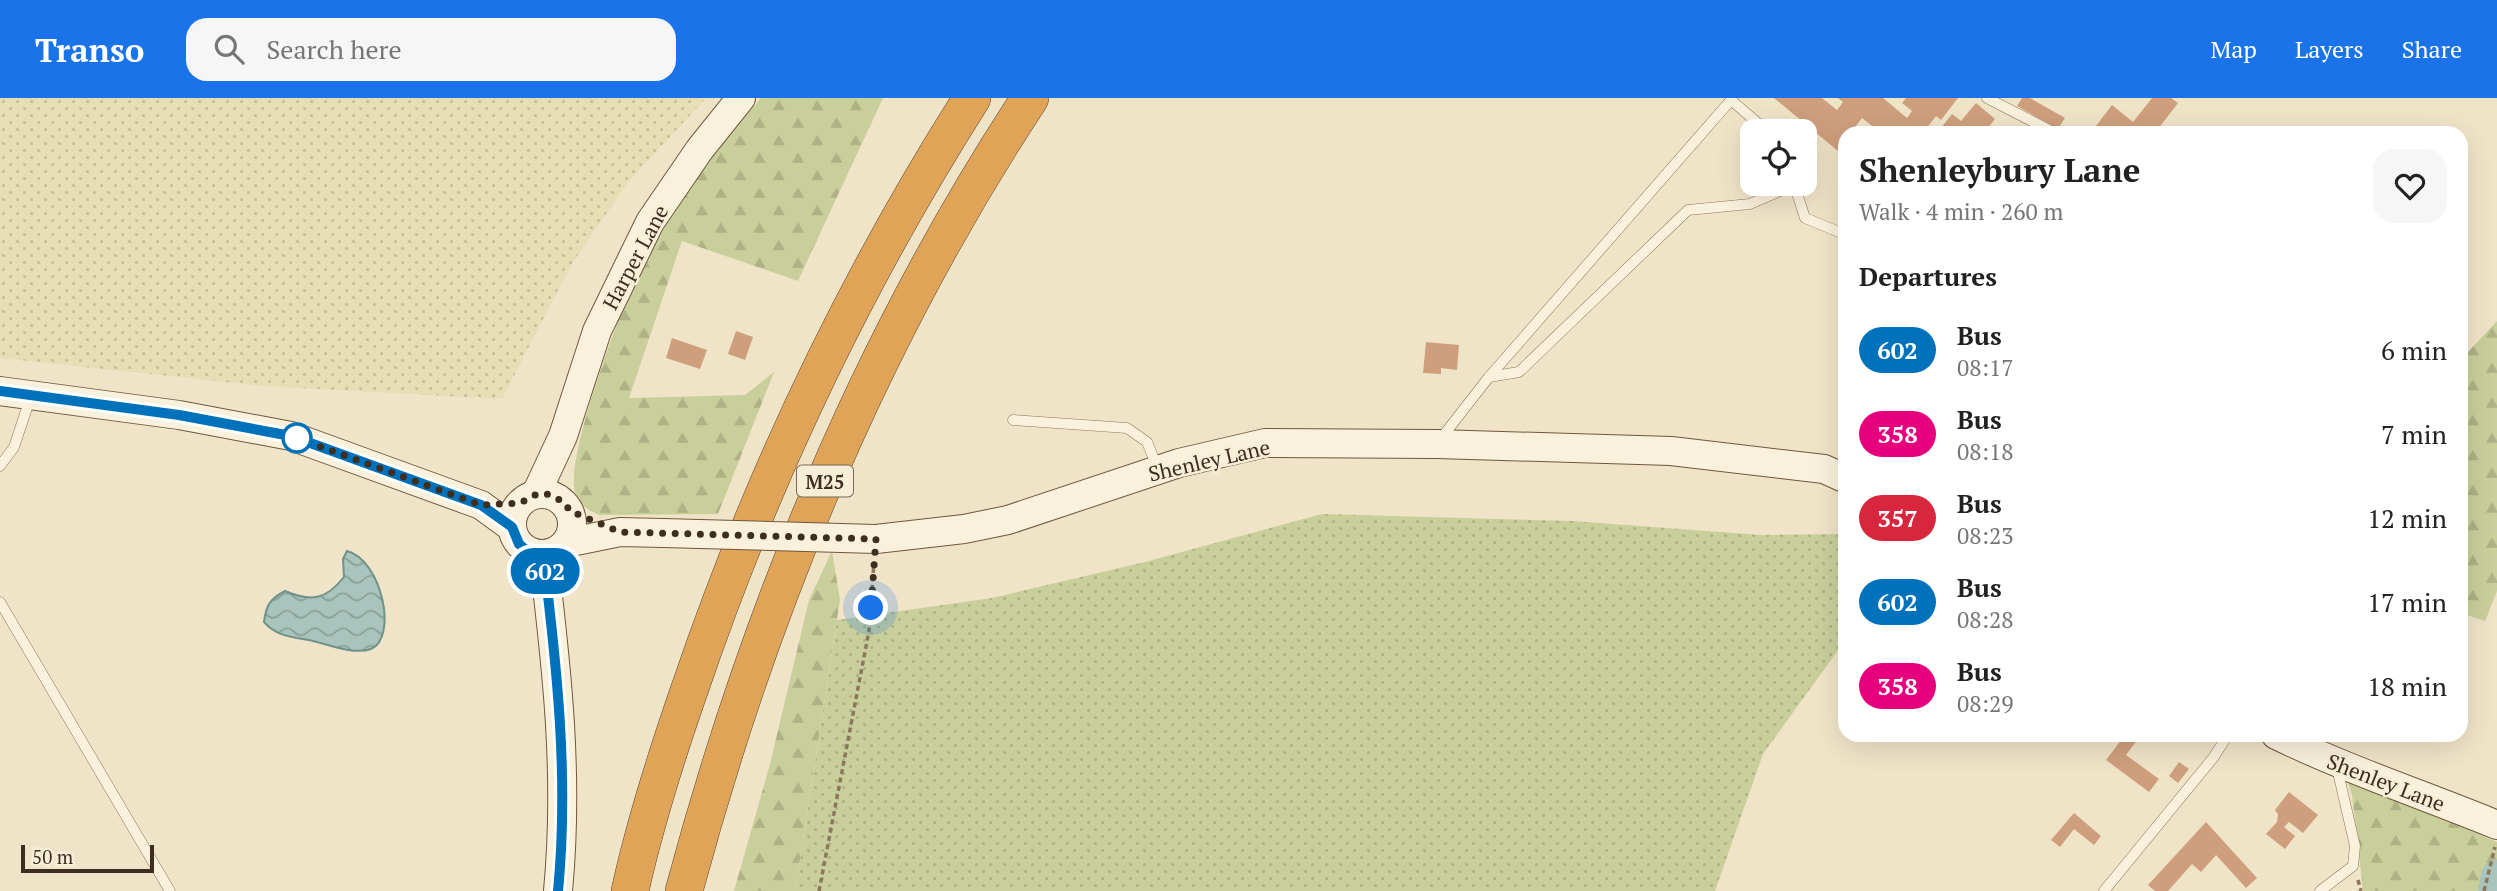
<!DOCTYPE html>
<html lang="en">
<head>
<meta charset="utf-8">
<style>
	body { margin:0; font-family:"PT Serif",serif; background:#f6f6f6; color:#222; height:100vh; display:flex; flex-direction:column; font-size:26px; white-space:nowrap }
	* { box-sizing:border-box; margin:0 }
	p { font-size:23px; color:#767676 }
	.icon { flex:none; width:38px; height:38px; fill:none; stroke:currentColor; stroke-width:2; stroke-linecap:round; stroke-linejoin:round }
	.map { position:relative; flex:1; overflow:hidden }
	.side { position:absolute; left:1838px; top:28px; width:630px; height:616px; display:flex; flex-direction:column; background:#fff; border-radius:21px; box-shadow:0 7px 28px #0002 }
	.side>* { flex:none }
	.badge { padding:0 14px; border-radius:23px; font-size:24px; line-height:46px }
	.buttons { position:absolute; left:1740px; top:21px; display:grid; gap:14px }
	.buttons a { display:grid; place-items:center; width:77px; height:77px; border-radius:14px; background:#fff; box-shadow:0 7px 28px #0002; font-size:35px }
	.scale { position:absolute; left:21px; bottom:18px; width:133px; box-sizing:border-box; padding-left:7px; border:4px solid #3d2e20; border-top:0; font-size:19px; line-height:24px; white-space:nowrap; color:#3d2e20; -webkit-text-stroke:5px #f7eed8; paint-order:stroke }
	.you { position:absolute; width:35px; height:35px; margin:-18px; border:5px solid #fff; border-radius:50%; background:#1a73e8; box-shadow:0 0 0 10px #1a73e833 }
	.map>.badge { position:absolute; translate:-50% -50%; box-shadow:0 0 0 4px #fff }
	h2 { padding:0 21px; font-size:26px; line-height:63px }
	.round { display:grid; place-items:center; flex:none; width:74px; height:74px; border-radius:21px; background:#f6f6f6 }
	.headline { display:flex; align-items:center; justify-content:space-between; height:119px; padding:0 21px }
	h1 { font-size:33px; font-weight:700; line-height:52px }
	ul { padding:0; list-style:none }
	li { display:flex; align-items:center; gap:21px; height:84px; padding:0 21px }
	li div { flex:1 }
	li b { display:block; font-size:26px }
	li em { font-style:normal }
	li .badge { min-width:77px; font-weight:700; text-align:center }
	header { display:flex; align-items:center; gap:42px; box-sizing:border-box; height:98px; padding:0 35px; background:#1a73e8; color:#fff }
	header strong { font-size:33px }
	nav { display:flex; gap:38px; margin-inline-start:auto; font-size:24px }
	.search { width:490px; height:63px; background:#f6f6f6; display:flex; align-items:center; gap:18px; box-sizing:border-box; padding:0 24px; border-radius:21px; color:#767676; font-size:26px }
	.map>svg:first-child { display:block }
	.farmland { fill:url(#farmland-dots) }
	.grass { fill:url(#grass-dots) }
	.forest { fill:url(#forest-firs) }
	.water { fill:url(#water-waves); stroke:#6f938a; stroke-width:2 }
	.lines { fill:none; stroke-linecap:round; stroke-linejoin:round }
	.river { stroke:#a9c4bc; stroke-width:32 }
	.building { fill:#cf9f7d }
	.lane-casing { stroke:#8d765c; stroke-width:11 }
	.secondary-casing { stroke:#6f573f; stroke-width:30 }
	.highway-casing { stroke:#5b4430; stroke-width:38 }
	.path { stroke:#8d765c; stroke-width:3.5; stroke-dasharray:5 3.5; stroke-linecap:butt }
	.lane { stroke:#faf1dc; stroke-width:10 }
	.secondary { stroke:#faf1dc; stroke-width:28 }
	.highway { stroke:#e0a458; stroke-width:37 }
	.secondary-bridge-casing { stroke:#6f573f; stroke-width:30; stroke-linecap:butt }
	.secondary-bridge { stroke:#faf1dc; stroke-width:28 }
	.line-casing { stroke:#fff; stroke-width:16 }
	.line { stroke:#0072bc; stroke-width:10 }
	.walk { stroke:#3d2e20; stroke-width:7; stroke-dasharray:0 12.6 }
	.stop-dot { fill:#fff; stroke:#0072bc; stroke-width:3.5 }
	.labels { text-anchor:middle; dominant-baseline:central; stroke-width:5; stroke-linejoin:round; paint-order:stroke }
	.shield { fill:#f7eed8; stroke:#756857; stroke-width:2 }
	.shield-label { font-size:19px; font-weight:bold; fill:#3d2e20 }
	.street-label { font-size:21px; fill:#3d2e20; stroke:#f7eed8 }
</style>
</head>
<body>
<header>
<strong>Transo</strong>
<div class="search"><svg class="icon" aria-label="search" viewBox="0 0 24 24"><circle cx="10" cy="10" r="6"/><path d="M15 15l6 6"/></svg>Search here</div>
<nav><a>Map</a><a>Layers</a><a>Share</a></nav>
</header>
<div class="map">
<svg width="2497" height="793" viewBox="0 0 2497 793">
	<defs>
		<pattern id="farmland-dots" width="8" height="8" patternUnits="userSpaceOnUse" patternTransform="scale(1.75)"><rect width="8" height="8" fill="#e6deb5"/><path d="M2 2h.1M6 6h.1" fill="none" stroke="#c6bf9b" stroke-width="1.8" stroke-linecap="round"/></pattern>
		<pattern id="grass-dots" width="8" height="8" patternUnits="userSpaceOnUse" patternTransform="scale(1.75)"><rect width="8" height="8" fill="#c9cf9b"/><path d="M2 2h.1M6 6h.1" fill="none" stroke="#aeb285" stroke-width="1.8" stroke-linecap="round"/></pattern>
		<pattern id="forest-firs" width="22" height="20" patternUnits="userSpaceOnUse" patternTransform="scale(1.75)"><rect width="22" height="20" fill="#c9cf9b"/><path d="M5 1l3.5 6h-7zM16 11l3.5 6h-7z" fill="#aeb285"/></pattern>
		<pattern id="water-waves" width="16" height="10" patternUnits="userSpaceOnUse" patternTransform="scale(1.75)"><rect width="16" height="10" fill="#a9c4bc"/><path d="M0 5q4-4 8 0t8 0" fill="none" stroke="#8ba098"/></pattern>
	</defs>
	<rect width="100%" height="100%" fill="#f0e4c8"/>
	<path class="farmland" d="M0,0H706L628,84L571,167L502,301L264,288L0,260Z"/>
	<path class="grass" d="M1322,416L1572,423L1761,437L1844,436V544L1763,656L1715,793H795L837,522L992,500L1145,464Z"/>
	<g class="forest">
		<path d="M761,0H883L798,183L682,143L629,300L745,297L774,274L718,416L599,417C588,412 580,407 576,396C561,364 632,180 652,144C682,92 723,46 761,0Z"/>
		<path d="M2497,223V493L2485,523L2461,515L2460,269L2466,256Z"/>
		<path d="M832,453L840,502L795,793H734L770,666L809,502Z"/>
		<path d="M2345,676L2497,744V793H2363L2352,697Z"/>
	</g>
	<path class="water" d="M347,453C382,462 398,540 371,551C355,557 329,547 313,543C294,539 277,539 264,524C266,507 270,501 285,493C311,504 326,502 344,479L343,461Z"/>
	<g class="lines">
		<path class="river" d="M2494,793L2497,778"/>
	</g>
	<g class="building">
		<path d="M1774,0H1822L1837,12L1843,4L1838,0H1883L1907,20L1912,13L1902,5L1906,0H1958L1941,22L1936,18L1923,35H1881L1862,20L1856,28L1865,35H1844V58Z"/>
		<path d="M2022,0H2030L2065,20L2058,31L2017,8Z"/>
		<path d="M2152,0H2171L2178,5L2155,35H2105L2096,28L2112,7L2133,24Z"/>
		<path d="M1976,5L1995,21L1984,35H1948L1941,30L1952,16L1961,23Z"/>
		<path d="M736,233L753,239L745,262L728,256Z"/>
		<path d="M672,240L707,252L700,271L666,260Z"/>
		<path d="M1426,244L1459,247L1457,272L1441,270V276L1423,275Z"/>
		<path d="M2125,637H2141L2126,657L2159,681L2149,694L2106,662Z"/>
		<path d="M2179,664L2189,671L2178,685L2169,678Z"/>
		<path d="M2289,694L2318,717L2303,735L2289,724L2284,729L2295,738L2285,751L2266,736L2277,724L2278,716L2275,712Z"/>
		<path d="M2074,715L2101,738L2094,747L2074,731L2060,749L2051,742Z"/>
		<path d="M2206,724L2257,780L2246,790L2216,757L2201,774L2192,766L2168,793H2155L2148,787Z"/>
	</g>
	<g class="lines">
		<defs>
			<g id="lane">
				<path d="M1987,0L2055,35"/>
				<path d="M1794,86L1805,120L1844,136"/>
				<path d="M1489,279L1519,274L1688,112L1750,106L1794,87"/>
				<path d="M1013,322L1127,330L1147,344L1158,371"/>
				<path d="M1439,343L1489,279L1731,2L1767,33"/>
				<path d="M0,368L14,349L30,301"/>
				<path d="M0,504L170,793"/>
				<path d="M2104,793L2213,660L2228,637"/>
				<path d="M2320,793L2353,768L2355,748L2337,670"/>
			</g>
			<g id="secondary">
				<path d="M0,293L179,317L291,338L481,407L511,429"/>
				<circle cx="542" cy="426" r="30"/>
				<path d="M536,396L563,338L597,233L650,124L700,51L741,0"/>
				<path d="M876,441L964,431L1008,422L1179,365L1265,345L1437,346L1671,353L1824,371L1844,380"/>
				<path d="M566,445L620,434L663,435"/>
				<path d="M543,456C557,571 569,678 558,793"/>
				<path d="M2276,637C2348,672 2424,697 2497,727"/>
			</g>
			<g id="highway">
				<path d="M630,793C645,725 667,656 690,590C760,384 855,184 972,0"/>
				<path d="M684,793C759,513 870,243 1030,0"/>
			</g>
		</defs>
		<use href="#lane" class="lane-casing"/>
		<use href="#secondary" class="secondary-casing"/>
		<use href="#highway" class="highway-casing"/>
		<g class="path">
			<path d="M2358,782L2361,793"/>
			<path d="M819,793L869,533L874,464"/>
			<path d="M2484,793L2495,749"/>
		</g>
		<use href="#lane" class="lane"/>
		<use href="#secondary" class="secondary"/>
		<use href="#highway" class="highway"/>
		<defs>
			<path id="secondary-bridge" d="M663,435L876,441"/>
		</defs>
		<use href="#secondary-bridge" class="secondary-bridge-casing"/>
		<use href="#secondary-bridge" class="secondary-bridge"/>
	</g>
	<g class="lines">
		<defs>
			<path id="line" d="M0,293L179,317L291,338L481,407L512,429L519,446L526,452L543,456C557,569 569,680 558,793"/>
		</defs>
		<use href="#line" class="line-casing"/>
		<use href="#line" class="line"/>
		<path class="walk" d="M297,340L291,338L481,407L520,405L537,396H547L564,404L570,413L620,434L876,441L871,510"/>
	</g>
	<circle class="stop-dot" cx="297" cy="340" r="14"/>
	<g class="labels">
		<rect class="shield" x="797" y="367.5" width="56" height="31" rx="5"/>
		<g class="shield-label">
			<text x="825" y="383">M25</text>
		</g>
		<g class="street-label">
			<text transform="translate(635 159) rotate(-62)">Harper Lane</text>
			<text transform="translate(1209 362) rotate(-13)">Shenley Lane</text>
			<text transform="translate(2386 684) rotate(21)">Shenley Lane</text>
		</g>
	</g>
</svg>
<div class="buttons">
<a><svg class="icon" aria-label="locate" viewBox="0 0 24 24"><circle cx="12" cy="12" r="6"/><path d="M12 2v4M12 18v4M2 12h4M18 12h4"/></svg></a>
</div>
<div class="scale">50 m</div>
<div class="you" style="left:871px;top:510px"></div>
<b class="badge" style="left:545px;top:473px;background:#0072bc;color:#fff">602</b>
<section class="side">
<div class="headline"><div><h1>Shenleybury Lane</h1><p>Walk · 4 min · 260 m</p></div><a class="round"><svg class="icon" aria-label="heart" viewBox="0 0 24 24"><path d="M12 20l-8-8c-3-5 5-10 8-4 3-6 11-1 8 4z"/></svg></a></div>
<h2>Departures</h2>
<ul>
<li><span class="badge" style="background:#0072bc;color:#fff">602</span><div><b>Bus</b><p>08:17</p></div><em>6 min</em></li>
<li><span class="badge" style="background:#e6007e;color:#fff">358</span><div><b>Bus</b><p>08:18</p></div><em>7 min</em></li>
<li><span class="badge" style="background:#d7263d;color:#fff">357</span><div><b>Bus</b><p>08:23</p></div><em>12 min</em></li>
<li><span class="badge" style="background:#0072bc;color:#fff">602</span><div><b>Bus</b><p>08:28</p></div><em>17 min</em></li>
<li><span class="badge" style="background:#e6007e;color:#fff">358</span><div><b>Bus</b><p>08:29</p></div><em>18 min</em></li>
</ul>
</section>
</div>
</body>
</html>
